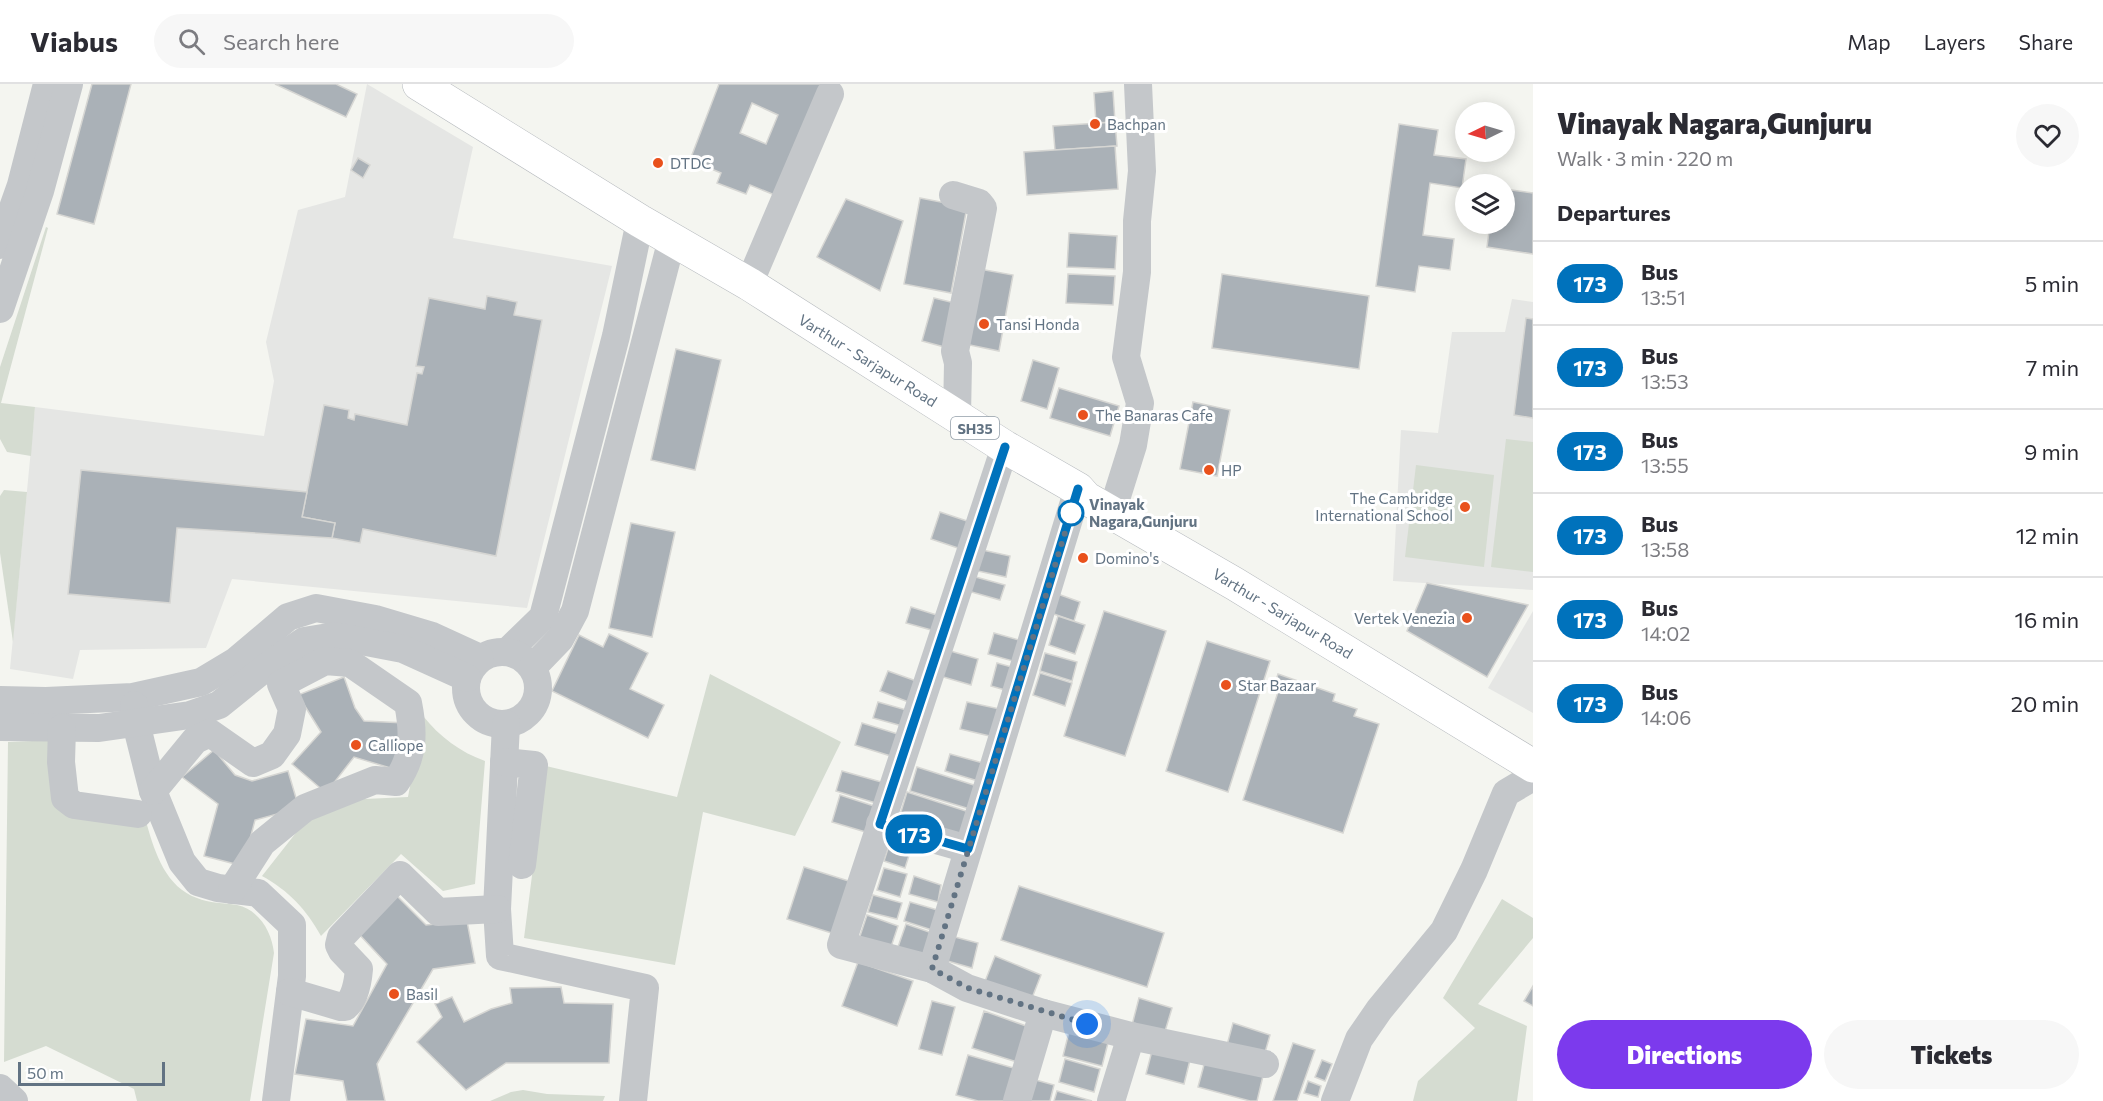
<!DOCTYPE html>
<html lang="en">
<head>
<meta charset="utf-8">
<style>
	body { margin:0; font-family:Commissioner,sans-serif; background:#f7f7f7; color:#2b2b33; height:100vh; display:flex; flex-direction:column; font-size:22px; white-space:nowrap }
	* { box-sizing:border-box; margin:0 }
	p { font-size:20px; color:#7c7c81 }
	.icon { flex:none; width:33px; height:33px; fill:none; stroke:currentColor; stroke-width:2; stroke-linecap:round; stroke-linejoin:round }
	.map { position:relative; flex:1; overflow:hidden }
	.details { display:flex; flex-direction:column; background:#fff; width:570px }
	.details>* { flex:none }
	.badge { padding:0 12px; border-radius:20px; font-size:21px; line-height:39px }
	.needle { width:39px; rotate:265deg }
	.fabs { position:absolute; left:1455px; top:18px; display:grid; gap:12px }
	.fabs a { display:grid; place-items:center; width:60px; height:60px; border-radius:50%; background:#fff; box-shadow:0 3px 15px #0003; font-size:30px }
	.scale { position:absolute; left:18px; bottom:15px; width:147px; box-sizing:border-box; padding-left:6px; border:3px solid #627383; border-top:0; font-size:16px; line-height:21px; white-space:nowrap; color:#627383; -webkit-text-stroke:4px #fff; paint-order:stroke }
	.you { position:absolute; width:30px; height:30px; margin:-15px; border:4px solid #fff; border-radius:50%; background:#1a73e8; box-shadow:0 0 0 9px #1a73e833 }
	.map>.badge { position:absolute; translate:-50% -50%; box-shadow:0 0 0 3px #fff }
	h2 { padding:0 24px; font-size:22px; line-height:54px }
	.round { display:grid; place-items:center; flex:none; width:63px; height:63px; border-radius:32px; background:#f7f7f7 }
	.headline { display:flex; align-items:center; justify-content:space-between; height:102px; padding:0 24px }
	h1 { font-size:28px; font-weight:800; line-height:45px }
	.cta { display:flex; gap:12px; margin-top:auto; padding:12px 24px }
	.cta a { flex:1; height:69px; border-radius:36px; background:#7c3aed; color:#fff; font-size:24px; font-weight:800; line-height:69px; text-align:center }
	.cta a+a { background:#f7f7f7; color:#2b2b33 }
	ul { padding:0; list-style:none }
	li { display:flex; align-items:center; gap:18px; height:84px; padding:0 24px; border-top:2px solid #e1e1e2 }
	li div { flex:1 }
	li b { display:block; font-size:22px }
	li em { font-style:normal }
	li .badge { min-width:66px; font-weight:700; text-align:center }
	header { display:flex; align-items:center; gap:36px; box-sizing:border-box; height:84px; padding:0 30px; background:#fff; border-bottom:2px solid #e1e1e2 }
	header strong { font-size:28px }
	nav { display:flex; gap:33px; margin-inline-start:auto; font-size:21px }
	.search { width:420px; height:54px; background:#f7f7f7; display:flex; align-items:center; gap:15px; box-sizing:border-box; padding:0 21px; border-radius:33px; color:#7c7c81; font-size:22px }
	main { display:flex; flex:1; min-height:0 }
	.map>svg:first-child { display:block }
	.built { fill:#e5e6e4 }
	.green { fill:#d5dcd1 }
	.building { fill:#aab1b7; stroke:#d6d6d3; stroke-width:1.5; fill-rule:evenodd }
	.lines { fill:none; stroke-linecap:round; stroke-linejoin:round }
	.major-casing { stroke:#b6babe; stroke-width:34 }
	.minor { stroke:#c4c7ca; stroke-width:28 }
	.major { stroke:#fff; stroke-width:33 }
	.line-casing { stroke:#fff; stroke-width:14 }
	.line { stroke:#0072bc; stroke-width:9 }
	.walk { stroke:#627383; stroke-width:6; stroke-dasharray:0 10.8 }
	.poi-dot { fill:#e9511c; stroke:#fff; stroke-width:2 }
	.stop-dot { fill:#fff; stroke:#0072bc; stroke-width:3 }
	.labels { text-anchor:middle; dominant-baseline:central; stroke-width:6; stroke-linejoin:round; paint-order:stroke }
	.shield { fill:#fff; stroke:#919da8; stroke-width:1.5 }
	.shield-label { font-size:14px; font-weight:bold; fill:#627383 }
	.poi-label { font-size:15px; fill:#627383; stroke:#fff; text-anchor:start }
	.street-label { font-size:15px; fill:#627383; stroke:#fff }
	.stop-label { font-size:15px; font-weight:bold; fill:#627383; stroke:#fff; text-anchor:start }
</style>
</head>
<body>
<header>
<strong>Viabus</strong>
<div class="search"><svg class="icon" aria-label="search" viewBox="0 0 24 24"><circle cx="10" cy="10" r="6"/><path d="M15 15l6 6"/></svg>Search here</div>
<nav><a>Map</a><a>Layers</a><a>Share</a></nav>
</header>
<main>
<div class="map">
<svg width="1533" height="1017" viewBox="0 0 1533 1017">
	<rect width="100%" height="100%" fill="#f4f5f0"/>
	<g class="built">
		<path d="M367,0L473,63L453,154L612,182L527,524L232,495L206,564L80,566L73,595L10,585L35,323L264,352L274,297L266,258L298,126L345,113Z"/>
		<path d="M1512,215L1533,218V506L1393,497L1401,346L1438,349L1452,248H1505Z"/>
		<path d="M1533,527V629L1488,604Z"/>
	</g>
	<g class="green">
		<path d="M46,143L48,144L1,319L35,323L31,372L7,368L0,355V283Z"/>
		<path d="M1506,355L1533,358V488L1491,483Z"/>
		<path d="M1416,381L1494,391L1484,483L1405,473Z"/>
		<path d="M4,406L27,408L13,558L0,469V412Z"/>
		<path d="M710,590L841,658L795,752L703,728L675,881L524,854L546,682L677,713Z"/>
		<path d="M423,632C440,653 460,668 485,677L475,800L443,807L401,770L321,852C306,825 289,807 262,792L321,717L408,713Z"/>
		<path d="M56,656L69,723L147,741C155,769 166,803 197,814C209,819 224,819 237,821C260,826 272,849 274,869L250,1017H137L134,1005L46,962L4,978L8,658Z"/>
		<path d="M1502,815L1533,834V854L1478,920L1527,942L1517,1017H1413L1418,997L1475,944L1443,914Z"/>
		<path d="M523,1006L547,1010L605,1012L603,1017H490L511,1008Z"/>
	</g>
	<g class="building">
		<path d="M92,0H131L94,140L57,130Z"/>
		<path d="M275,0H336L357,10L346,33Z"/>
		<path d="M719,0H825L782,114L750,101L746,110L717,99L721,89L690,76ZM752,19L778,31L766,60L740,49Z"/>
		<path d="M1113,7L1115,38L1096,39L1094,9Z"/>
		<path d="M1115,38L1117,62L1055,66L1053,42Z"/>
		<path d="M1399,40L1438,46L1434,71L1466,75L1462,104L1430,99L1423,151L1454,155L1450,186L1419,182L1415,208L1376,202Z"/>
		<path d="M1115,62L1118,105L1027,111L1024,68Z"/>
		<path d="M358,74L370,81L363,94L351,86Z"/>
		<path d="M1504,105L1533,109V170L1487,163L1490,140H1504Z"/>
		<path d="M920,114L967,123L951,209L904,200Z"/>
		<path d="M846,115L903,137L880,207L817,173Z"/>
		<path d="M1069,149L1117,152L1115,185L1067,183Z"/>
		<path d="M974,184L1013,191L999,267L960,259Z"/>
		<path d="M1068,190L1115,192L1113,221L1066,219Z"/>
		<path d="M1222,190L1369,212L1359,285L1212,264Z"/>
		<path d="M487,212L517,218L514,231L542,236L496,472L363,445L360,459L332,454L335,439L302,433L324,321L349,326L348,334L354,336L355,330L407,341L417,289L422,290L424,283L416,282L429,214L485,225Z"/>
		<path d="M934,214L959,220L948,264L922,257Z"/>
		<path d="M1526,234L1533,235V334L1514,331Z"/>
		<path d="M676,265L721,276L695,386L651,376Z"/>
		<path d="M1033,276L1059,284L1047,325L1021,317Z"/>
		<path d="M1059,304L1119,322L1110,352L1050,334Z"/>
		<path d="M1193,318L1230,326L1217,392L1180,385Z"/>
		<path d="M81,386L307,408L302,433L335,439L332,454L177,444L170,519L68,510Z"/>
		<path d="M940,428L976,440L967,467L931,455Z"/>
		<path d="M631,439L675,448L652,553L609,544Z"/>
		<path d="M978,465L1010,472L1006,493L973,486Z"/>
		<path d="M972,492L1005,501L1000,516L968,507Z"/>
		<path d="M1427,499L1528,521L1487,593L1407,547Z"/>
		<path d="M1055,509L1080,518L1074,537L1048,528Z"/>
		<path d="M911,523L940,532L935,547L906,539Z"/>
		<path d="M1104,527L1166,547L1125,672L1064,652Z"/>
		<path d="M1058,532L1085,541L1075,570L1049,561Z"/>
		<path d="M994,549L1026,558L1020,579L988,570Z"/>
		<path d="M609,550L648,569L630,605L664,621L648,654L552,607L579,551L603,563Z"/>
		<path d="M1207,557L1270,577L1228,708L1166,687Z"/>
		<path d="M940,564L978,575L971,601L933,590Z"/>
		<path d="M1045,569L1077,578L1072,597L1040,587Z"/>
		<path d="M997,579L1019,585L1012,608L991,602Z"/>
		<path d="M888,587L919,598L911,619L880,607Z"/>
		<path d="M1040,589L1072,599L1065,622L1033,611Z"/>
		<path d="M1278,590L1335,610L1333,617L1357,625L1354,632L1379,640L1343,749L1243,716L1278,608L1273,606Z"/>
		<path d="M344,593L355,624L364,637L406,639L397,686L354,673L326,709L292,680L321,648L298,611Z"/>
		<path d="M878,618L910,627L906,643L873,634Z"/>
		<path d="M967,618L1000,625L994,653L960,645Z"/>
		<path d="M862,639L901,651L894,673L855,661Z"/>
		<path d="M214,666L235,691L252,697L288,687L299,724L255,736L243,782L204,772L218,720L182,693Z"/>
		<path d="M950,670L983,679L978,697L945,687Z"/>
		<path d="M917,683L980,703L973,726L910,707Z"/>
		<path d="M842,687L885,699L879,720L836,707Z"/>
		<path d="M907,708L972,729L965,752L900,731Z"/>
		<path d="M840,711L877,723L869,749L832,738Z"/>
		<path d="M891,755L912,762L905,784L884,777Z"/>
		<path d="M804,783L855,799L838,851L787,835Z"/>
		<path d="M884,784L907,790L900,813L877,806Z"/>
		<path d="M914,792L941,801L938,818L909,810Z"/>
		<path d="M1019,802L1164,849L1147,903L1001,856Z"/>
		<path d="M396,811L426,841L467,837L475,879L433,885L377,980L385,1017H347L343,997L295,990L306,935L353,942L387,880L358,849Z"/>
		<path d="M873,811L902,819L897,835L868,828Z"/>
		<path d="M910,818L941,827L935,847L904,837Z"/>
		<path d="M867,831L898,842L890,866L859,855Z"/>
		<path d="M906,840L935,850L927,874L898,863Z"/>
		<path d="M951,852L978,859L972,884L944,876Z"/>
		<path d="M995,872L1041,891L1030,919L984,900Z"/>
		<path d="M858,878L913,897L897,942L842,922Z"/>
		<path d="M1533,902V922L1524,917Z"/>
		<path d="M561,903L564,919L613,920L609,979H506L466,1006L417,958L442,933L435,920L452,913L464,938L491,925L512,919L510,904Z"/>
		<path d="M1139,914L1172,924L1163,954L1131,945Z"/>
		<path d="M932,917L955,923L942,971L919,965Z"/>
		<path d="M984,927L1029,943L1017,978L972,964Z"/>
		<path d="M1233,939L1270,951L1264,972L1227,961Z"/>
		<path d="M1070,944L1109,955L1102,982L1063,972Z"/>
		<path d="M1293,959L1315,966L1297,1017H1273Z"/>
		<path d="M1153,963L1191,972L1184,1000L1146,990Z"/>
		<path d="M968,971L1017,985L1008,1017H978L956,1011Z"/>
		<path d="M1065,975L1100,985L1094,1008L1059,998Z"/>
		<path d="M1322,976L1332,980L1325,997L1315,993Z"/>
		<path d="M1205,977L1263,992L1257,1017H1250L1198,1003Z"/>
		<path d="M1025,993L1054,1001L1050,1017H1019Z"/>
		<path d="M1308,997L1321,1002L1318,1013L1304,1009Z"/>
		<path d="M1057,1007L1092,1017H1054Z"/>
	</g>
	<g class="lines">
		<defs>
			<path id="major" d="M419,0L640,137L749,200L1005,363L1078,405L1086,414L1235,500L1533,682"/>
		</defs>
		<use href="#major" class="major-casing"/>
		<g class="minor">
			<path d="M953,111L979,119L983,124L955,267L958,279L957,332"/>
			<path d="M0,161L21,101L47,0"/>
			<path d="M749,200L830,10"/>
			<path d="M0,225L40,107L69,0"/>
			<path d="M1005,363L841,861L932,885L967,904L1043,929L1131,952L1265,980"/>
			<path d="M1112,428L1133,361L1140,319L1126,273L1137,188V137L1142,87L1138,0"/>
			<path d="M508,567L543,533L616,252L640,137"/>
			<circle cx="502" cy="604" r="36"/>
			<path d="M533,583L560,555L575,527L672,155"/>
			<path d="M0,616L46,617L133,613L201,598L236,577L288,533L316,524L375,535L432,552L480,574"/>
			<path d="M134,621L136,639L153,707L182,778L198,798L218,804L258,809L292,841V892L276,1017"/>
			<path d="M506,640L497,825L500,872L645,904L633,1017"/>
			<path d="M0,643L99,644L190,631L219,621L270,580L304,557L335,552L403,565L467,594"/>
			<path d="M62,644L61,678L65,714L74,721L138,730"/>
			<path d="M504,678L534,681L522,781"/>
			<path d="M153,707L195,656L210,649L253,679L272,671L287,650L292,625L281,600L325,577L350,579L408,619C414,649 414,673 396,698L375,696L305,724L262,759L232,806"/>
			<path d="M880,740L968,765"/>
			<path d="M932,885L1078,405"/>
			<path d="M290,908L341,923H345C355,915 358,897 359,885L342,867L339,861L341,853L400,791L438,828L497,825"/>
			<path d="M0,1004L14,1017"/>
			<path d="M1017,1017L1043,929"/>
			<path d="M1111,1017L1131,952"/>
			<path d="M1335,1017L1359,955L1379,926L1444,847L1474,786L1506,709L1533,693"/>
		</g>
		<use href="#major" class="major"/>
	</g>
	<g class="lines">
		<defs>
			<path id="line" d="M1005,363L880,740L968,765L1078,405"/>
		</defs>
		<use href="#line" class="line-casing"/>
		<use href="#line" class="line"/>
		<path class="walk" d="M1071,429L932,885L968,904L1087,940"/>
	</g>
	<g class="poi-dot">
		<circle cx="1095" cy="40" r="6"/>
		<circle cx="658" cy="79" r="6"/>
		<circle cx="984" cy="240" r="6"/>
		<circle cx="1083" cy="331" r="6"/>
		<circle cx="1209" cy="386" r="6"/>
		<circle cx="1465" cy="423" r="6"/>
		<circle cx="1083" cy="474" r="6"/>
		<circle cx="1467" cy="534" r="6"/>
		<circle cx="1226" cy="601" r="6"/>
		<circle cx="356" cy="661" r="6"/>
		<circle cx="394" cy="910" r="6"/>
	</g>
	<circle class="stop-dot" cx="1071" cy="429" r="12"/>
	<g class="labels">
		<rect class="shield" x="951" y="333" width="48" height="22" rx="4.5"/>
		<g class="shield-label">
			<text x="975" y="344">SH35</text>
		</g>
		<g class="poi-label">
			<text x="1107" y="40">Bachpan</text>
			<text x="670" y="79">DTDC</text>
			<text x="996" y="240">Tansi Honda</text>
			<text x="1095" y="331">The Banaras Cafe</text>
			<text x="1221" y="386">HP</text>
			<text x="1453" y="414" text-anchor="end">The Cambridge<tspan x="1453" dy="17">International School</tspan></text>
			<text x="1095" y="474">Domino's</text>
			<text x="1455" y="534" text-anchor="end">Vertek Venezia</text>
			<text x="1238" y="601">Star Bazaar</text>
			<text x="368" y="661">Calliope</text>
			<text x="406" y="910">Basil</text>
		</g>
		<g class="street-label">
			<text transform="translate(868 276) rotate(32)">Varthur - Sarjapur Road</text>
			<text transform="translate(1283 529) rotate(31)">Varthur - Sarjapur Road</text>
		</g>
		<g class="stop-label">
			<text x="1089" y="420">Vinayak<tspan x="1089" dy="17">Nagara,Gunjuru</tspan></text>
		</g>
	</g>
</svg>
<div class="fabs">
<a><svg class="needle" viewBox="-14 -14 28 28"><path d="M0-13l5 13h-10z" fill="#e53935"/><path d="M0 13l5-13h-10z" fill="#7c7c81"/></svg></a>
<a><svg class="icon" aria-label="layers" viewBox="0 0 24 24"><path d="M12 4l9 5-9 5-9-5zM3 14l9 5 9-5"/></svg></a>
</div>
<div class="scale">50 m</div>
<div class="you" style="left:1087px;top:940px"></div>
<b class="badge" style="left:914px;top:750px;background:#0072bc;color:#fff">173</b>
</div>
<section class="details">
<div class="headline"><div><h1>Vinayak Nagara,Gunjuru</h1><p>Walk · 3 min · 220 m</p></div><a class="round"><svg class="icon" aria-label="heart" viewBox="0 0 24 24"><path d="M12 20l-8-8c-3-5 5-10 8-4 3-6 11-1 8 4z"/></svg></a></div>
<h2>Departures</h2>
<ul>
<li><span class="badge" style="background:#0072bc;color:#fff">173</span><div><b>Bus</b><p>13:51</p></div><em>5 min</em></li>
<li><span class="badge" style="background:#0072bc;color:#fff">173</span><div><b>Bus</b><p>13:53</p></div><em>7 min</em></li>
<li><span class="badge" style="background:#0072bc;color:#fff">173</span><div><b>Bus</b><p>13:55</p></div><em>9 min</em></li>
<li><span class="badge" style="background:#0072bc;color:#fff">173</span><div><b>Bus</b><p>13:58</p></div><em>12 min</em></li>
<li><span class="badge" style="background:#0072bc;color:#fff">173</span><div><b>Bus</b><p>14:02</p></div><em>16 min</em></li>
<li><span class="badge" style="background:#0072bc;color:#fff">173</span><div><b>Bus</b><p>14:06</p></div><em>20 min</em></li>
</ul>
<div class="cta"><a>Directions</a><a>Tickets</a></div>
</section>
</main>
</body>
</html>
